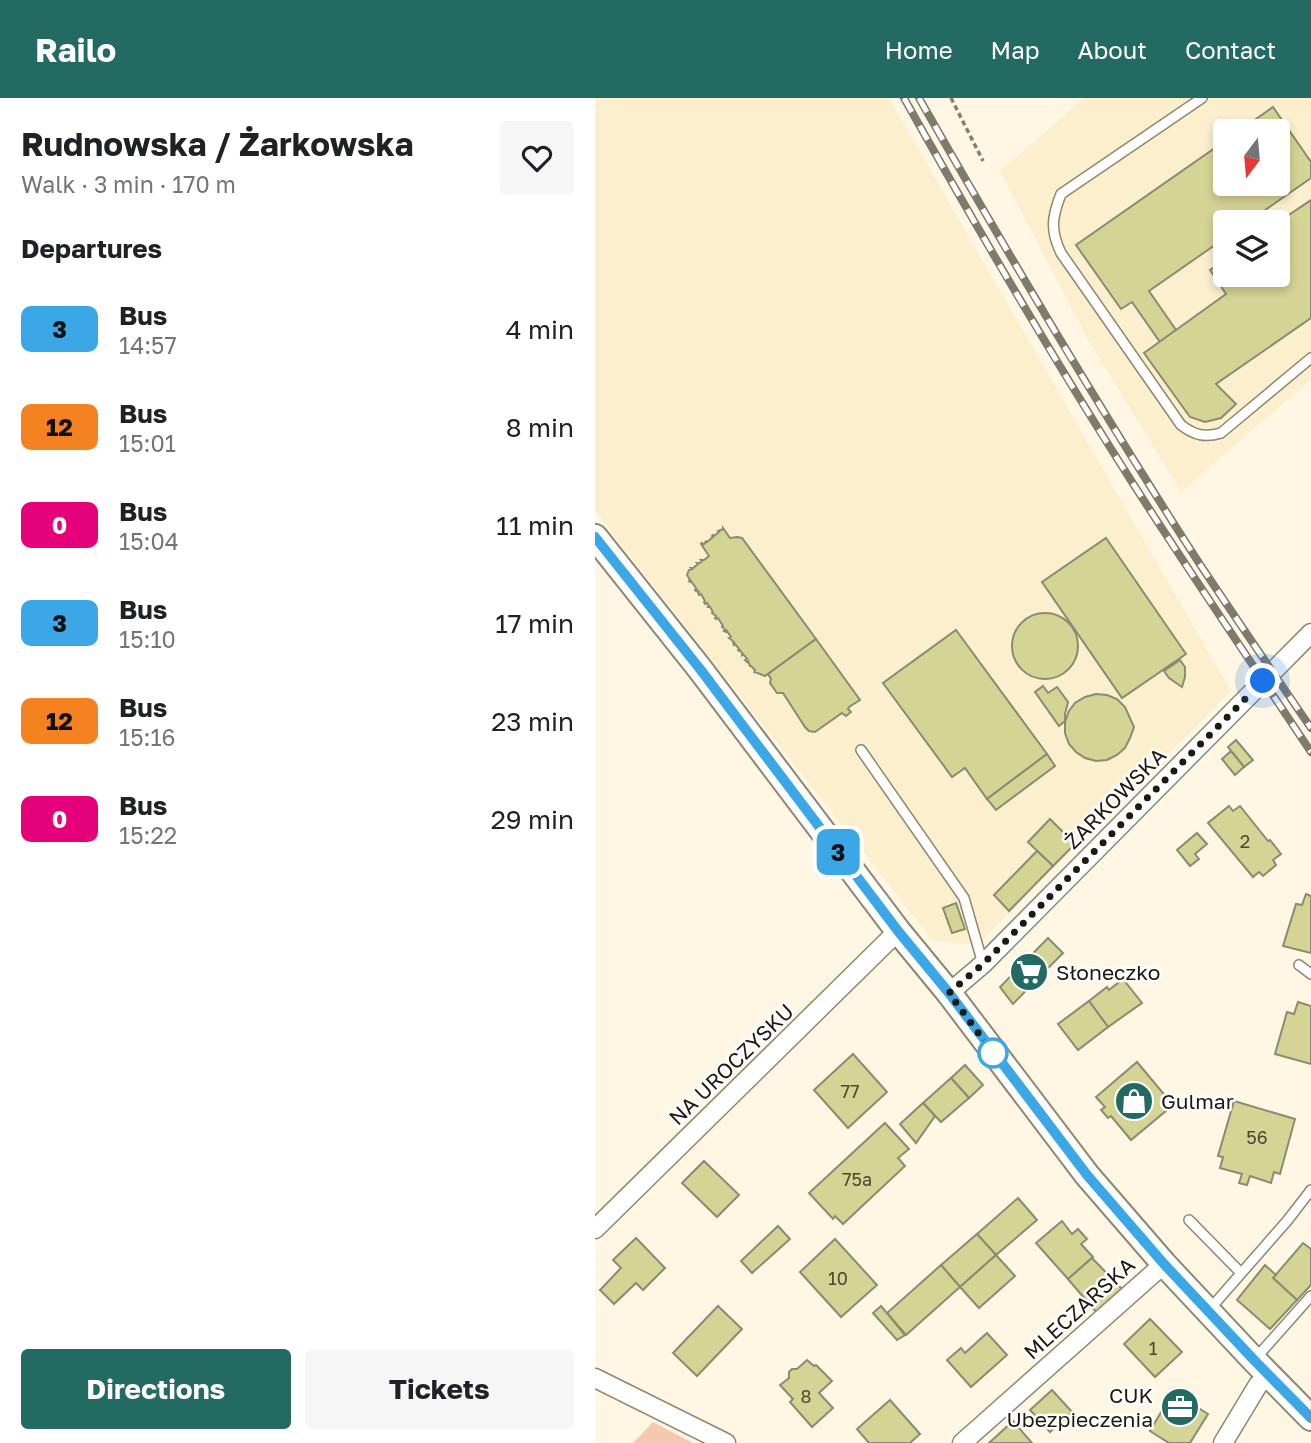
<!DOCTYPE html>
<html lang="en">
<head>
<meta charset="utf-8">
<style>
	body { margin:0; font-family:"Golos Text",sans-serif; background:#f6f6f6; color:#202124; height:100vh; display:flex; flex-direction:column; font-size:26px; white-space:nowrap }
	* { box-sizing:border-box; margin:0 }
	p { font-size:23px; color:#757577 }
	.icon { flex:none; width:38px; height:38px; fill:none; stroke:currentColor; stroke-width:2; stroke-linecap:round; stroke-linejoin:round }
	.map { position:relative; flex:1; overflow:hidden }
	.panel { display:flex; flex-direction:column; background:#fff; width:595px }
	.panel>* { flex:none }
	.badge { padding:0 14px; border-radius:10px; font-size:24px; line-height:46px }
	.needle { width:46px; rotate:196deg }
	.fabs { position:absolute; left:618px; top:21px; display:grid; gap:14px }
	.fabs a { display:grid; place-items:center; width:77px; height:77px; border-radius:7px; background:#fff; box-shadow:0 4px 10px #0003; font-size:35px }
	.you { position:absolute; width:35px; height:35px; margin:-18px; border:5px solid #fff; border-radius:50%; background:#1a73e8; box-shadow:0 0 0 10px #1a73e833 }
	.map>.badge { position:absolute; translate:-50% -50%; box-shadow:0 0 0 4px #fff }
	h2 { padding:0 21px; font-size:26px; line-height:63px }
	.round { display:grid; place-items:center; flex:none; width:74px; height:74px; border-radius:7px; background:#f6f6f6 }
	.summary { display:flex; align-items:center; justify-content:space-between; height:119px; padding:0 21px }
	h1 { font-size:33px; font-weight:700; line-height:52px }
	.primary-button { display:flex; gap:14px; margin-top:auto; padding:14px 21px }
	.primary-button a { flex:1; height:80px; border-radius:7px; background:#236b62; color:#fff; font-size:28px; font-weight:700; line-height:80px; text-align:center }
	.primary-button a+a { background:#f6f6f6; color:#202124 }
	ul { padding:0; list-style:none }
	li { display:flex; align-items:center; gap:21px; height:98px; padding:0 21px }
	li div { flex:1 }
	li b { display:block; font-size:26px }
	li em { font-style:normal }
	li .badge { min-width:77px; font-weight:700; text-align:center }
	header { display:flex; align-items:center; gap:42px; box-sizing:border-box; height:98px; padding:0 35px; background:#236b62; color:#fff }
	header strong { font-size:33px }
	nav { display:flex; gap:38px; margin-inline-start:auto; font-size:24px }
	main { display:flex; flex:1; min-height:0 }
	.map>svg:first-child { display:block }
	.built { fill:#fcefce; fill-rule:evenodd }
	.green { fill:#f4c9b0 }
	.building { fill:#d4d495; stroke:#8a8b73; stroke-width:2 }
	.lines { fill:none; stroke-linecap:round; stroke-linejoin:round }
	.lane-casing { stroke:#908770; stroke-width:12 }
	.street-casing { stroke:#908770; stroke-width:21 }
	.secondary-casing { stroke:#908770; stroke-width:28 }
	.path { stroke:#847e70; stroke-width:3.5; stroke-dasharray:5 3.5; stroke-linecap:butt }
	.lane { stroke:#fff; stroke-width:9 }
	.street { stroke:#fff; stroke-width:18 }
	.secondary { stroke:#fff; stroke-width:24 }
	.rail-casing { stroke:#7f7a6c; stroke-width:8 }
	.rail { stroke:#fff; stroke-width:5; stroke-dasharray:16; stroke-linecap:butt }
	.line-casing { stroke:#fff; stroke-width:16 }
	.line { stroke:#3ba7e7; stroke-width:10 }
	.walk { stroke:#1e1a11; stroke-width:7; stroke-dasharray:0 12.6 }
	.stop-dot { fill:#fff; stroke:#3ba7e7; stroke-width:3.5 }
	.labels { text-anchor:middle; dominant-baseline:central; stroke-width:5; stroke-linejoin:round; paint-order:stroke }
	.number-label { font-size:18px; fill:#4c4832 }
	.street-label { font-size:21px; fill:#1e1a11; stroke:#fff }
	.poi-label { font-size:21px; fill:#1e1a11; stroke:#fff; text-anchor:start }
</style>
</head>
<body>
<header>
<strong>Railo</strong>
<nav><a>Home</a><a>Map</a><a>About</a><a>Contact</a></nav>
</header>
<main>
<section class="panel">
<div class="summary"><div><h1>Rudnowska / Żarkowska</h1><p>Walk · 3 min · 170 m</p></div><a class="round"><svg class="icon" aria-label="heart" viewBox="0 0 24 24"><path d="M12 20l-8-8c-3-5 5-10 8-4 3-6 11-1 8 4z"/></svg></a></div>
<h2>Departures</h2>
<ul>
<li><span class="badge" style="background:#3ba7e7;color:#111">3</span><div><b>Bus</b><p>14:57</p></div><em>4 min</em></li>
<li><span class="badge" style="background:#f58220;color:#111">12</span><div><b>Bus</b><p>15:01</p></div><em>8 min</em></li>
<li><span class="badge" style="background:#e5017a;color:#fff">0</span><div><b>Bus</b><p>15:04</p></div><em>11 min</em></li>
<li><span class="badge" style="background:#3ba7e7;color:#111">3</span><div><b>Bus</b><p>15:10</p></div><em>17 min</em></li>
<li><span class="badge" style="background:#f58220;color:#111">12</span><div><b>Bus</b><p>15:16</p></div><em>23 min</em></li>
<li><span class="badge" style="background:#e5017a;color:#fff">0</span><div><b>Bus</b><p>15:22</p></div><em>29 min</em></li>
</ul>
<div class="primary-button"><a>Directions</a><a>Tickets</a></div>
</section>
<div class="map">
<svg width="716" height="1345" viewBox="0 0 716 1345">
	<rect width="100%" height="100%" fill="#fff7e3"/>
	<g class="built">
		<path d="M0,0H294L636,593L383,847L338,843L0,413Z"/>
		<path d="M489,0H716V281L586,394L492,240L405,73ZM630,33H682V86H630ZM630,124H682V177H630Z"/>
	</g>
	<path class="green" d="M58,1324L98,1345H38Z"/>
	<g class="building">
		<path d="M678,9L716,64V80L653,124H630V140L554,193L581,232L565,244L537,204L526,211L481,147L630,43V86H682V33H644Z"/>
		<path d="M716,102V220L621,286L641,306L626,320L610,324L595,319L549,255L631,196L615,172L630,162V177H682V125Z"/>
		<path d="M128,430L135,440L142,439L147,440L221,541L170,578L160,574L159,575L160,572L156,568H155L153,563L152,564L150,562L152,561L148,556L147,557V555L145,552L144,553L143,552L144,551L140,546L139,547L138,545L139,544L134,540L136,539L132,533L131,534L129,533L131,532L127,529L128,528L123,520L121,521L120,520L121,518L117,515L118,514L115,509H112L114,508L112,505L110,506L109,504L110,503L106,496L104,497L103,495L104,494L102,492L101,493L100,492L101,490L96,483L95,484L94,483L95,482L92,477L94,472L97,471L96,470H98L103,466L102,465H105L107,463L106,462H109L114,458L106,446L107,445L108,447L111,444L110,443L112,444L118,439L117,438L118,437L119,438L124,434L123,433L128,431Z"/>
		<path d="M511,440L591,556L527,600L447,484Z"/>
		<circle cx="450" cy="548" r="33"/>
		<path d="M361,532L452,656L392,701L370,670L357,679L288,585Z"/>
		<path d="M221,541L265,602L254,609L253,611L256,614L251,618L247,615L220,634L214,633L210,629L188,595H182L175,585L176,581L173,576Z"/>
		<path d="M585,562L590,569V579L587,589L574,580L569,573Z"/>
		<path d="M448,588L453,595L462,589L473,604L470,616V623L464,628L440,594Z"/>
		<path d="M501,596L512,597L522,601L530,609L539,629L535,640L530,650L522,657L512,662L501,663L490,660L481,654L474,646L470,635V624L474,613L480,605L490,599Z"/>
		<path d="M641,642L658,662L649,669L633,649Z"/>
		<path d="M636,653L649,669L640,677L627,661Z"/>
		<path d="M452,656L460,668L401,712L392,701Z"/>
		<path d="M634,708L638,713L645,708L673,743L675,742L686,756L678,762L681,767L668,778L664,774L658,779L613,725Z"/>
		<path d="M455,721L480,746L458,768L433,744Z"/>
		<path d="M602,735L612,746L600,756L604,761L595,768L582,752Z"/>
		<path d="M442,753L458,768L414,813L399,797Z"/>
		<path d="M711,796L716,798V855L688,848L701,806L707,807Z"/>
		<path d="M361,805L370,831L357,835L348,810Z"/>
		<path d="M453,840L468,855L418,906L405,889Z"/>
		<path d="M528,881L547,905L513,929L494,903L512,889L514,892Z"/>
		<path d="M494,903L513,929L483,952L463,926Z"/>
		<path d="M703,904L716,908V966L680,956L692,914L699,916Z"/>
		<path d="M258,956L292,994L253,1030L219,992Z"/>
		<path d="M542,964L578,1007L536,1042L516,1018L513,1020L506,1012L510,1009L501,999Z"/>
		<path d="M370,967L388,987L374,1000L356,980Z"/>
		<path d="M356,980L374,1000L346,1024L328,1005Z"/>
		<path d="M639,1003L700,1021L685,1076L679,1074L676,1085L655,1078L652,1087L644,1085L647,1076L625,1070L628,1059L623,1058Z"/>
		<path d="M328,1005L340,1018L321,1045L305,1026Z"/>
		<path d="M290,1025L314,1051L303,1060L310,1068L248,1126L240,1118L238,1121L214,1095Z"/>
		<path d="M109,1063L144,1097L122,1119L87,1085Z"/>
		<path d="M423,1100L442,1122L401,1157L382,1136Z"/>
		<path d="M467,1123L477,1136L483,1131L492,1141L486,1146L498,1159L473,1181L441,1145Z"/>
		<path d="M183,1128L195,1141L157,1175L146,1163Z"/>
		<path d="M382,1136L401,1157L365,1189L346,1167Z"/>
		<path d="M41,1140L70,1170L48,1192L41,1185L19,1206L5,1192L26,1170L18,1162Z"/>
		<path d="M240,1141L282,1187L246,1219L205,1174Z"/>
		<path d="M708,1145L716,1151V1187L702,1202L678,1180Z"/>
		<path d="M401,1157L420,1178L384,1210L365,1189Z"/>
		<path d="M497,1160L527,1191L501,1214L473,1181Z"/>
		<path d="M346,1167L365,1189L311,1237L292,1215Z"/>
		<path d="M670,1167L681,1177L678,1180L702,1202L675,1231L642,1202Z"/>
		<path d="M123,1208L147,1231L102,1278L78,1255Z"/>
		<path d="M286,1208L310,1237L302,1242L278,1215Z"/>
		<path d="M555,1221L587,1254L560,1279L529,1246Z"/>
		<path d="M392,1235L412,1257L376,1289L352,1262L366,1250L370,1255Z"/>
		<path d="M212,1262L219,1268L221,1267L237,1283L224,1295L238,1310L217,1329L195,1304L198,1301L185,1287L194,1280V1274L197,1271H202Z"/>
		<path d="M457,1292L477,1314L455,1334L435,1312Z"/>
		<path d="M578,1294L613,1316L595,1345H574L555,1333Z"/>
		<path d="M295,1302L325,1336L315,1345H274L262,1331Z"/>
		<path d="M418,1323L437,1345H394Z"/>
	</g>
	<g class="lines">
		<defs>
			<g id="lane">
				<path d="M607,0L466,96C457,119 455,132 466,155L586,327C599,337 610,340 626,335L716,260"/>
				<path d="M266,652L369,800L388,866"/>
				<path d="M704,867L716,876"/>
				<path d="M594,1122L646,1175"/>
				<path d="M614,1212L692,1123L716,1092"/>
				<path d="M660,1261L716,1198"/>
			</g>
			<g id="street">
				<path d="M354,895L388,866L716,535"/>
				<path d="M0,1131L303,833"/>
				<path d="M0,1280L131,1345"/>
				<path d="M367,1345L569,1166"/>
				<path d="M628,1345L663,1287L673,1277"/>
			</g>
			<path id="secondary" d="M0,439L105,571L303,833L354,895L492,1077L569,1166L659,1262L716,1320"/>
		</defs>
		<use href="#lane" class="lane-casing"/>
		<use href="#street" class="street-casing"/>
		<use href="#secondary" class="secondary-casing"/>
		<path class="path" d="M356,0L388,63"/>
		<use href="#lane" class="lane"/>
		<use href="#street" class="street"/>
		<use href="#secondary" class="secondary"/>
		<defs>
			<g id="rail">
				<path d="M309,0C382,130 457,259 537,384C595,475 656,564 716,654"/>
				<path d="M324,0C414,158 507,315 606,468C642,522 679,576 716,630"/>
			</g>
		</defs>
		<use href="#rail" class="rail-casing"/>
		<use href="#rail" class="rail"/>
	</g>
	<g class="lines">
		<defs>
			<path id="line" d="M0,439L105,571L303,833L354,895L492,1077L569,1166L659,1262L716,1320"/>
		</defs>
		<use href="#line" class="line-casing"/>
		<use href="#line" class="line"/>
		<path class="walk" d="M398,955L354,895L388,866L668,583"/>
	</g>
	<defs>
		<symbol id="supermarket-disc" viewBox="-11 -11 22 22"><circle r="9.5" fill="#236b62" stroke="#fff"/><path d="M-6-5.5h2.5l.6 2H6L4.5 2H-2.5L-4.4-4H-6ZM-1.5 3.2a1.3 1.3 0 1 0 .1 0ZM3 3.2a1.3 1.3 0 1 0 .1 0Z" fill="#fff"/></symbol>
		<symbol id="shop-disc" viewBox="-11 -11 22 22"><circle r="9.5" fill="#236b62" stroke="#fff"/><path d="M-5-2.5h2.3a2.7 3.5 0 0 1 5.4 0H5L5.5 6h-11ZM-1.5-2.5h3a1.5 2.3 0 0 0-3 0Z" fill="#fff"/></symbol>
		<symbol id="office-disc" viewBox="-11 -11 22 22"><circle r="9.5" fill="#236b62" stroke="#fff"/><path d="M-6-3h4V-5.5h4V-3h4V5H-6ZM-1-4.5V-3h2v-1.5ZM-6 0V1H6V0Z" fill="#fff"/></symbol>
	</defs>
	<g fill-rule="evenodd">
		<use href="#supermarket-disc" x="412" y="852" width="44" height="44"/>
		<use href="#shop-disc" x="517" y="981" width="44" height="44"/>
		<use href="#office-disc" x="563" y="1287" width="44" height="44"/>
	</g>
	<circle class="stop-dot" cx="398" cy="955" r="14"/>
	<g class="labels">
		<g class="number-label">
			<text x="650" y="743">2</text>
			<text x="255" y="993">77</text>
			<text x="662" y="1039">56</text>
			<text x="262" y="1081">75a</text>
			<text x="243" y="1180">10</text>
			<text x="558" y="1250">1</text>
			<text x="211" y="1298">8</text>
		</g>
		<g class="street-label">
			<text transform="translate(520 700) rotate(-45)">ŻARKOWSKA</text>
			<text transform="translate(136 966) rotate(-44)">NA UROCZYSKU</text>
			<text transform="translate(484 1210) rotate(-42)">MLECZARSKA</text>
		</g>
		<g class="poi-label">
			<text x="461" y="874">Słoneczko</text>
			<text x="566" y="1003">Gulmar</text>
			<text x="558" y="1297" text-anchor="end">CUK<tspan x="558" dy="24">Ubezpieczenia</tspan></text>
		</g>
	</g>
</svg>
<div class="fabs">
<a><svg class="needle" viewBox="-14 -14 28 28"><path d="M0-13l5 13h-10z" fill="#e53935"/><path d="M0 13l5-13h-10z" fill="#757577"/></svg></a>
<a><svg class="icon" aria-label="layers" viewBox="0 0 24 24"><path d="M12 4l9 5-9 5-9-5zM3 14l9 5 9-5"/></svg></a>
</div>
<div class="you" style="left:668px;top:583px"></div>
<b class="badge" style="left:243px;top:754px;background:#3ba7e7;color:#111">3</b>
</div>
</main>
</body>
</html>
